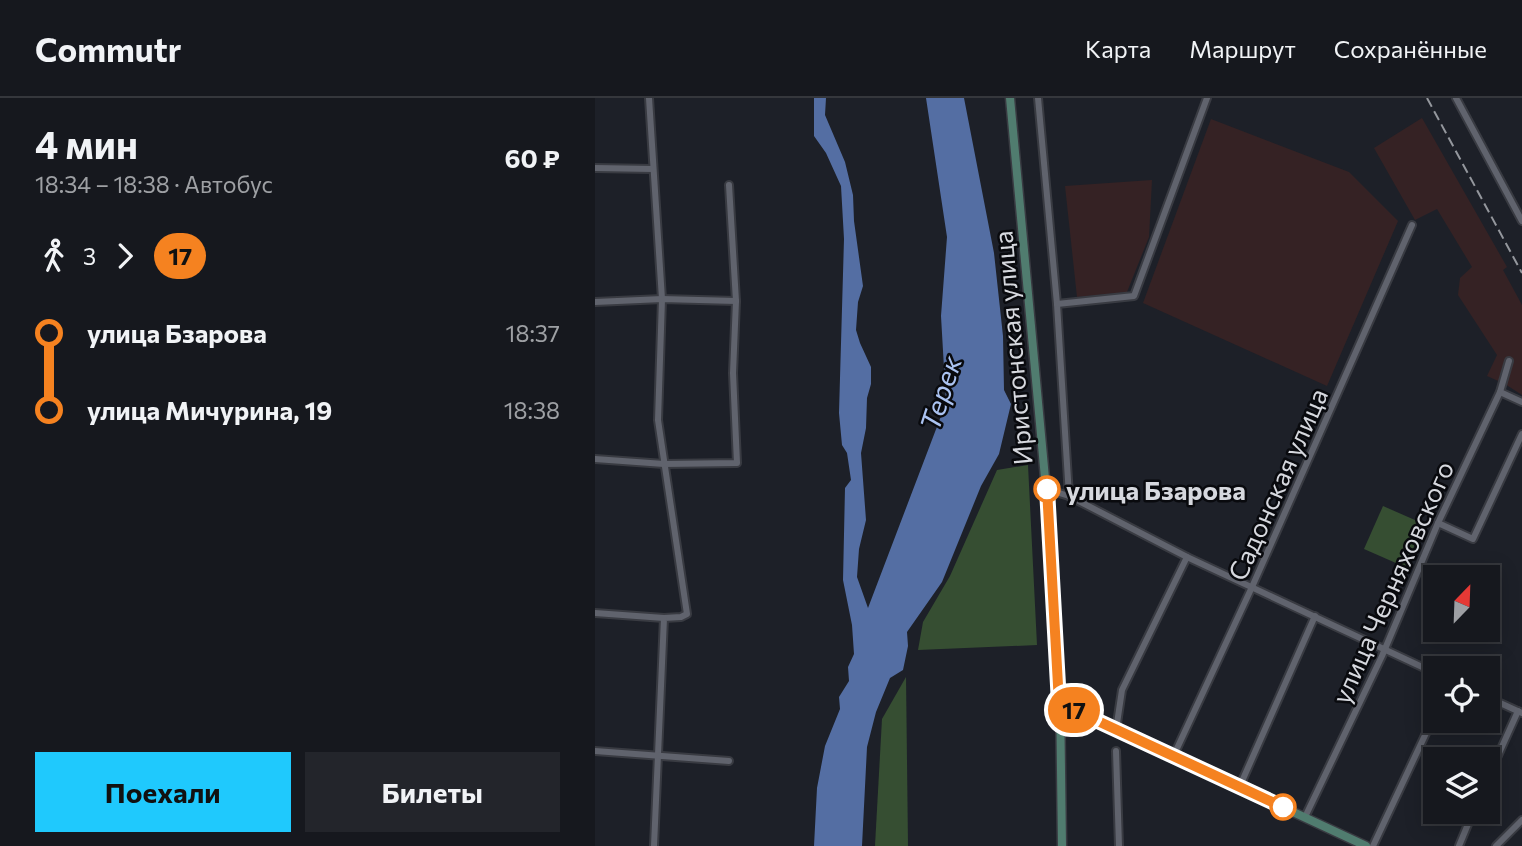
<!DOCTYPE html>
<html lang="ru">
<head>
<meta charset="utf-8">
<style>
	body { margin:0; font-family:Commissioner,sans-serif; background:#23252b; color:#f1f3f6; height:100vh; display:flex; flex-direction:column; font-size:26px; white-space:nowrap }
	* { box-sizing:border-box; margin:0 }
	p { font-size:23px; color:#9ea0a4 }
	.icon { flex:none; width:38px; height:38px; fill:none; stroke:currentColor; stroke-width:2; stroke-linecap:round; stroke-linejoin:round }
	.map { position:relative; flex:1; overflow:hidden }
	.panel { display:flex; flex-direction:column; background:#16181e; width:595px }
	.panel>* { flex:none }
	.badge { padding:0 14px; border-radius:23px; font-size:24px; line-height:46px }
	.needle { width:46px; rotate:23deg }
	.buttons { position:absolute; left:828px; top:467px; display:grid; gap:14px }
	.buttons a { display:grid; place-items:center; width:77px; height:77px; border-radius:0px; background:#16181e; box-shadow:0 4px 18px #0003,0 0 0 2px #35373c; font-size:35px }
	.map>.badge { position:absolute; translate:-50% -50%; box-shadow:0 0 0 4px #fff }
	.legs { display:flex; align-items:center; gap:10px; height:77px; padding:0 35px; font-size:23px }
	.legs p { margin-inline-start:auto }
	.headline { display:flex; align-items:center; justify-content:space-between; height:119px; padding:0 35px }
	h1 { font-size:38px; font-weight:700; line-height:52px }
	.primary-button { display:flex; gap:14px; margin-top:auto; padding:14px 35px }
	.primary-button a { flex:1; height:80px; border-radius:0px; background:#1fc9fd; color:#111; font-size:28px; font-weight:700; line-height:80px; text-align:center }
	.primary-button a+a { background:#23252b; color:#f1f3f6 }
	ul { padding:0 35px; list-style:none }
	li { display:flex; align-items:center; gap:24px; height:77px; font-size:26px }
	li i { display:grid; place-items:center; width:10px; height:100%; margin:0 9px; background:currentColor }
	li i::after { content:''; width:18px; height:18px; margin:-9px; border:5px solid; border-radius:50%; background:#16181e }
	li p { margin-inline-start:auto }
	li:first-child i { background:linear-gradient(#0000 50%,currentColor 0) }
	li:last-child i { background:linear-gradient(currentColor 50%,#0000 0) }
	header { display:flex; align-items:center; gap:42px; box-sizing:border-box; height:98px; padding:0 35px; background:#16181e; border-bottom:2px solid #35373c }
	header strong { font-size:33px }
	nav { display:flex; gap:38px; margin-inline-start:auto; font-size:24px }
	main { display:flex; flex:1; min-height:0 }
	.map>svg:first-child { display:block }
	.industrial { fill:#352224 }
	.green { fill:#364e32 }
	.water { fill:#546ea3 }
	.lines { fill:none; stroke-linecap:round; stroke-linejoin:round }
	.street-casing { stroke:#393b42; stroke-width:10 }
	.secondary-casing { stroke:#393b42; stroke-width:11 }
	.street { stroke:#60636d; stroke-width:6 }
	.secondary { stroke:#507c6f; stroke-width:8 }
	.rail { stroke:#94979d; stroke-width:2; stroke-dasharray:10 5; stroke-linecap:butt }
	.line-1-casing { stroke:#fff; stroke-width:16 }
	.line-1 { stroke:#f58220; stroke-width:10 }
	.stop-1-dot { fill:#fff; stroke:#f58220; stroke-width:3.5 }
	.labels { text-anchor:middle; dominant-baseline:central; stroke-width:5; stroke-linejoin:round; paint-order:stroke }
	.street-label { font-size:26px; fill:#d6d8de; stroke:#090a0e }
	.stop-label { font-size:26px; font-weight:bold; fill:#d6d8de; stroke:#090a0e; text-anchor:start }
	.water-label { font-size:28px; font-style:italic; fill:#abc3f1; stroke:#090a0e }
</style>
</head>
<body>
<header>
<strong>Commutr</strong>
<nav><a>Карта</a><a>Маршрут</a><a>Сохранённые</a></nav>
</header>
<main>
<section class="panel">
<div class="headline"><div><h1>4 мин</h1><p>18:34 – 18:38 · Автобус</p></div><b>60 ₽</b></div>
<div class="legs"><svg class="icon" aria-label="walk" viewBox="0 0 24 24"><circle cx="13" cy="4" r="2"/><path d="M13 8l-2 6 4 7M11 14l-3 7M7 12l3-4h3l4 4"/></svg>3<svg class="icon" aria-label="forward" viewBox="0 0 24 24"><path d="M9 5l7 7-7 7"/></svg><b class="badge" style="background:#f58220;color:#111">17</b></div>
<ul>
<li><i style="color:#f58220"></i><b>улица Бзарова</b><p>18:37</p></li>
<li><i style="color:#f58220"></i><b>улица Мичурина, 19</b><p>18:38</p></li>
</ul>
<div class="primary-button"><a>Поехали</a><a>Билеты</a></div>
</section>
<div class="map">
<svg width="927" height="748" viewBox="0 0 927 748">
	<rect width="100%" height="100%" fill="#1d2028"/>
	<g class="industrial">
		<path d="M827,20L912,169L908,172L927,207V297L910,286L892,278L902,257L863,197L865,180L877,169L842,111L820,122L779,50Z"/>
		<path d="M616,21L754,74L803,123L732,288L548,205Z"/>
		<path d="M557,82L554,139L532,194L482,199L470,88Z"/>
	</g>
	<g class="green">
		<path d="M433,367L442,547L323,552L328,524L355,478L402,372Z"/>
		<path d="M788,408L829,426L810,469L769,451Z"/>
		<path d="M311,579L313,748H280L287,621Z"/>
	</g>
	<path class="water" d="M219,0H231L230,17L250,64L258,97L259,123L268,188L263,204L261,232L265,245L276,269V286L272,300L271,330L266,355L271,422L264,451L262,479L273,510L351,305L346,218L352,139L331,0H369L399,155L408,238L409,292L416,306L404,356L386,388L347,484L312,534L313,548L308,572L295,580L281,614L272,649L267,748H219L222,690L230,648L245,611L244,599L254,583L253,569L259,556L257,527L248,482L250,390L256,382L252,355L247,347L244,315L249,141L246,88L231,55L219,38Z"/>
	<g class="lines">
		<defs>
			<g id="street">
				<path d="M54,0L67,201L63,322L92,516L86,519L69,520L59,748"/>
				<path d="M443,0L462,206L474,398"/>
				<path d="M861,0L927,123"/>
				<path d="M0,70L58,71"/>
				<path d="M0,204L67,201L141,203"/>
				<path d="M462,206L539,198L612,0"/>
				<path d="M905,294L927,304"/>
				<path d="M0,361L69,366L142,365L138,275L141,203L134,87"/>
				<path d="M451,391L474,398L592,459L840,575"/>
				<path d="M843,425L878,441L927,336"/>
				<path d="M0,515L69,520"/>
				<path d="M892,599L927,615"/>
				<path d="M521,632L527,592L592,459"/>
				<path d="M0,653L134,663"/>
				<path d="M521,653L524,748"/>
				<path d="M578,659L657,489L817,127"/>
				<path d="M892,682L923,613"/>
				<path d="M644,690L720,518"/>
				<path d="M710,719L787,558L843,425L905,294L914,263"/>
				<path d="M778,748L840,616"/>
				<path d="M864,748L878,714"/>
				<path d="M901,748L927,722"/>
			</g>
			<g id="secondary">
				<path d="M415,0L451,391L465,597L467,748"/>
				<path d="M464,605L771,748"/>
			</g>
		</defs>
		<use href="#street" class="street-casing"/>
		<use href="#secondary" class="secondary-casing"/>
		<use href="#street" class="street"/>
		<use href="#secondary" class="secondary"/>
		<path class="rail" d="M832,0L927,175"/>
	</g>
	<g class="lines">
		<defs>
			<path id="line-1" d="M452,391L464,605L688,709"/>
		</defs>
		<use href="#line-1" class="line-1-casing"/>
		<use href="#line-1" class="line-1"/>
	</g>
	<g class="stop-1-dot">
		<circle cx="452" cy="391" r="12"/>
		<circle cx="688" cy="709" r="12"/>
	</g>
	<g class="labels">
		<g class="street-label">
			<text transform="translate(417 250) rotate(-95)">Иристонская улица</text>
			<text transform="translate(682 386) rotate(-66)">Садонская улица</text>
			<text transform="translate(797 484) rotate(-66)">улица Черняховского</text>
		</g>
		<g class="stop-label">
			<text x="471" y="391">улица Бзарова</text>
		</g>
		<g class="water-label">
			<text transform="translate(345 295) rotate(-72)">Терек</text>
		</g>
	</g>
</svg>
<div class="buttons">
<a><svg class="needle" viewBox="-14 -14 28 28"><path d="M0-13l5 13h-10z" fill="#e53935"/><path d="M0 13l5-13h-10z" fill="#9ea0a4"/></svg></a>
<a><svg class="icon" aria-label="locate" viewBox="0 0 24 24"><circle cx="12" cy="12" r="6"/><path d="M12 2v4M12 18v4M2 12h4M18 12h4"/></svg></a>
<a><svg class="icon" aria-label="layers" viewBox="0 0 24 24"><path d="M12 4l9 5-9 5-9-5zM3 14l9 5 9-5"/></svg></a>
</div>
<b class="badge" style="left:479px;top:612px;background:#f58220;color:#111">17</b>
</div>
</main>
</body>
</html>
